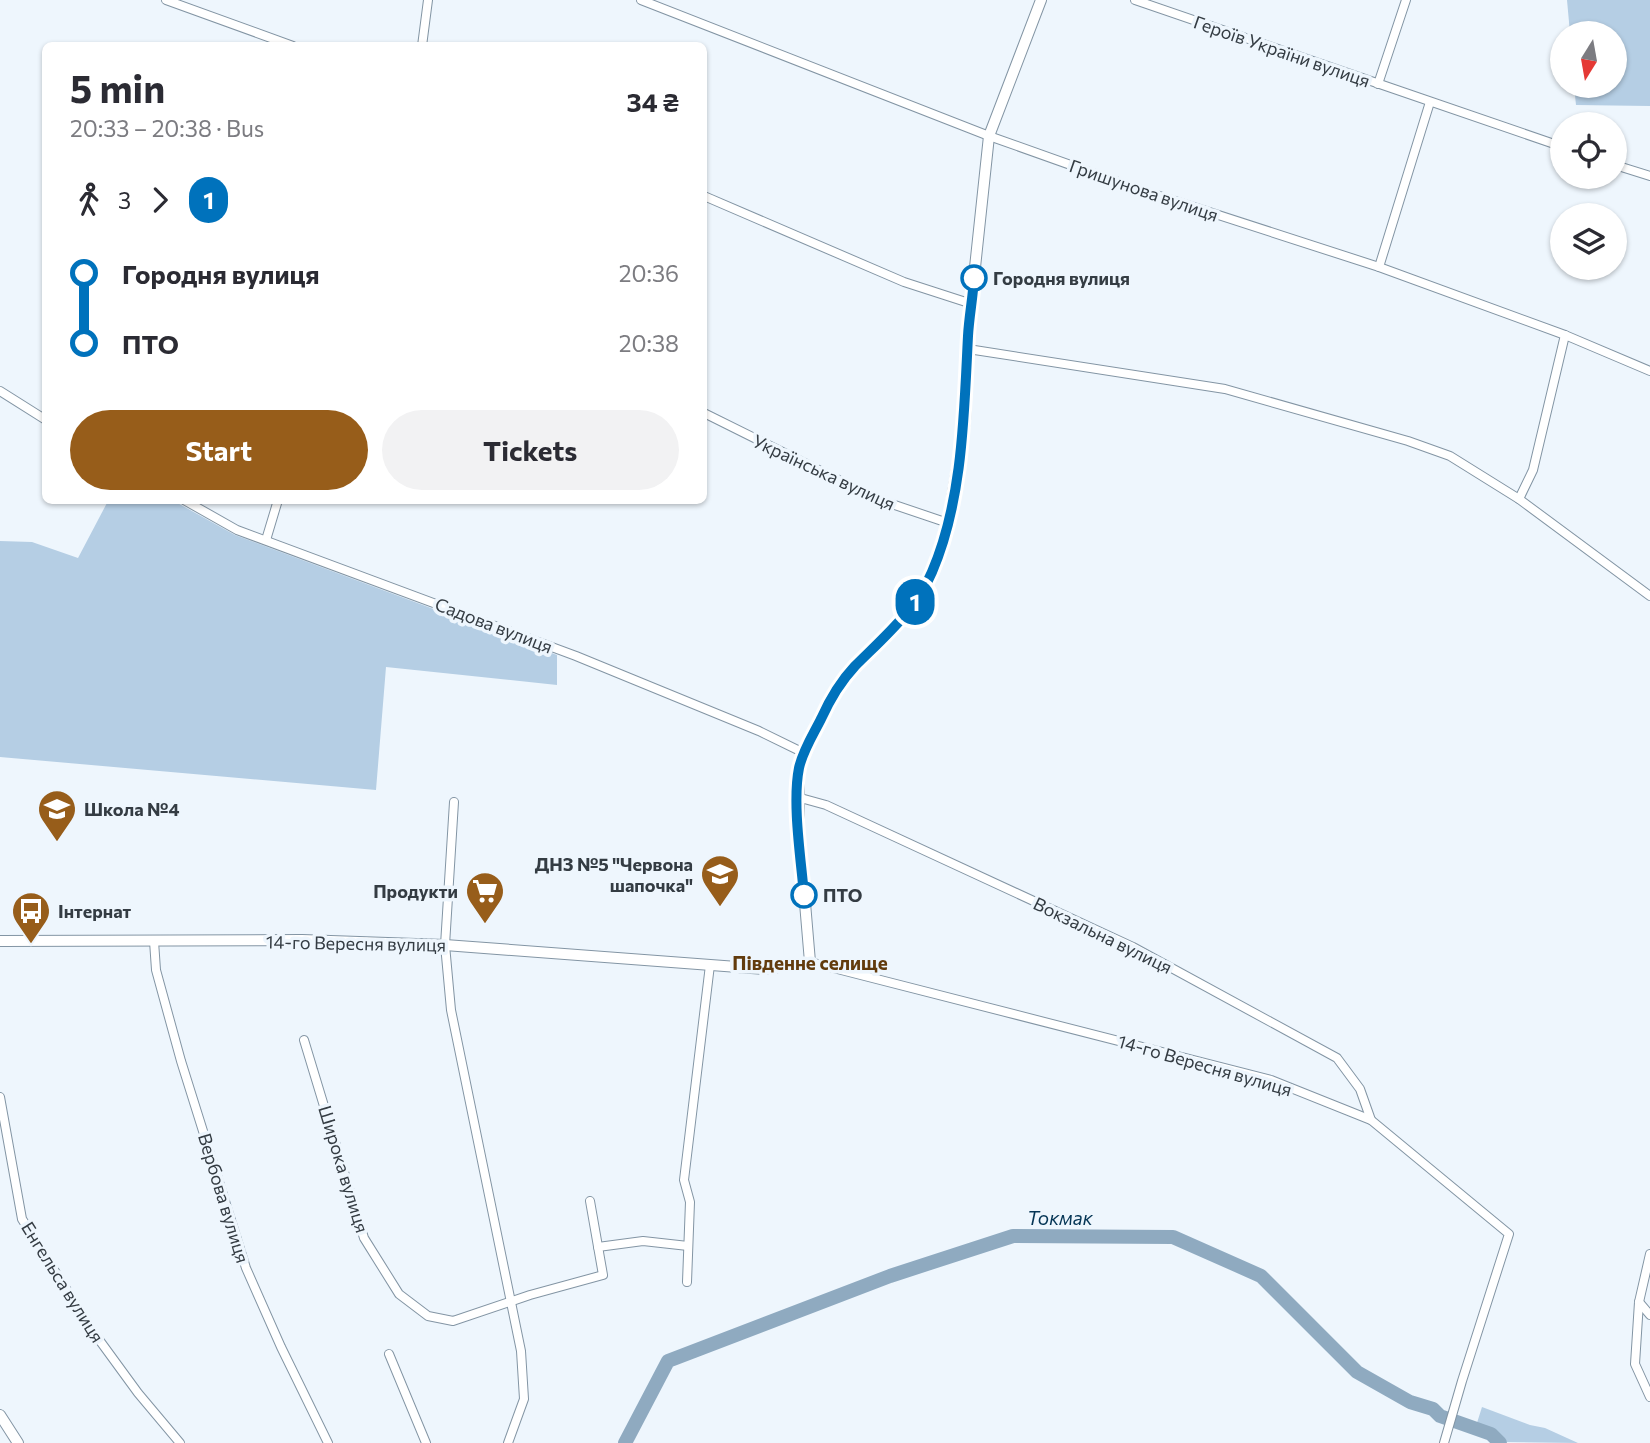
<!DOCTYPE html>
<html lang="en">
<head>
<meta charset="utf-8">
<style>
	body { margin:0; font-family:Commissioner,sans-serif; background:#f2f2f3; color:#2b2b33; height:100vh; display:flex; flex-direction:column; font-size:26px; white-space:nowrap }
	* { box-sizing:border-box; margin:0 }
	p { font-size:23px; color:#7c7c81 }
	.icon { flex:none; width:38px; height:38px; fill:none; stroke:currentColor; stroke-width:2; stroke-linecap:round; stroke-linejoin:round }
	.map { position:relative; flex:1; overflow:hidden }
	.drawer { position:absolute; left:42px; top:42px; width:665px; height:462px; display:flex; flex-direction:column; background:#fff; border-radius:10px; box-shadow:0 2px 5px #0004 }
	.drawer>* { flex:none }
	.badge { padding:0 14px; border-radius:23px; font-size:24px; line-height:46px }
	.needle { width:46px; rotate:191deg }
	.buttons { position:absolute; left:1550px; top:21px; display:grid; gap:14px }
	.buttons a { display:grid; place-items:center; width:77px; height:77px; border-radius:50%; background:#fff; box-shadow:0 2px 5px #0004; font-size:35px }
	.map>.badge { position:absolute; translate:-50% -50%; box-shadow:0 0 0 4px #fff }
	.legs { display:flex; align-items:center; gap:10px; height:77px; padding:0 28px; font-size:23px }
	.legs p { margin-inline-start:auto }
	.head { display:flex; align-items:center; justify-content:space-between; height:119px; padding:0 28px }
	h1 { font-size:38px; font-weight:700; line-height:52px }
	.cta { display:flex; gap:14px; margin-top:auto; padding:14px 28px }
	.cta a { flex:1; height:80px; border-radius:42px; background:#975d1a; color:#fff; font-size:28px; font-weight:700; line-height:80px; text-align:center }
	.cta a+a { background:#f2f2f3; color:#2b2b33 }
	ul { padding:0 28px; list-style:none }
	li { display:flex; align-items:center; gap:24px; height:70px; font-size:26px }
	li i { display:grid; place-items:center; width:10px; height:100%; margin:0 9px; background:currentColor }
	li i::after { content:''; width:18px; height:18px; margin:-9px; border:5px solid; border-radius:50%; background:#fff }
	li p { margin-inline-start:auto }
	li:first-child i { background:linear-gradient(#0000 50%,currentColor 0) }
	li:last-child i { background:linear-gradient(currentColor 50%,#0000 0) }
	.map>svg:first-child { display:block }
	.green { fill:#b5cee4 }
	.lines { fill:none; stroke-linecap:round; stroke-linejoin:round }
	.river { stroke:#8faac0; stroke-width:14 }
	.minor-casing { stroke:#8395a4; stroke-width:10 }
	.tertiary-casing { stroke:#8395a4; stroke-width:12 }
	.minor { stroke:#fff; stroke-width:8 }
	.tertiary { stroke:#fff; stroke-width:10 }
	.line-1-casing { stroke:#fff; stroke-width:16 }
	.line-1 { stroke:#0072bc; stroke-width:10 }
	.stop-1-dot { fill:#fff; stroke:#0072bc; stroke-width:3.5 }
	.labels { text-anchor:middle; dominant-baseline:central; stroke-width:7; stroke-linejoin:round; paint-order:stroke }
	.street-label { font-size:18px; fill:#343c43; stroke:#eef6fd }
	.stop-label { font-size:18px; font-weight:bold; fill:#343c43; stroke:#eef6fd; text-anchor:start }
	.poi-label { font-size:18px; font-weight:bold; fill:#343c43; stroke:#eef6fd; text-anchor:start }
	.neighbourhood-label { font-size:19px; font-weight:bold; fill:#623b0d; stroke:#eef6fd }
	.water-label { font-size:19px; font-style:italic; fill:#053555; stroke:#eef6fd }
</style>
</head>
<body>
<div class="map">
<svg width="1650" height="1443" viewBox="0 0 1650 1443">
	<rect width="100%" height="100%" fill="#eef6fd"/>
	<g class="green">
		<path d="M1567,0H1650V106L1576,105L1574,86H1615V33H1570Z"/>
		<path d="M108,501H174L235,535L557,655V685L386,667L376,790L0,757V541L32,542L78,558Z"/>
		<path d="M1482,1407L1530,1425L1545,1428L1578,1443L1504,1442L1492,1431L1476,1426Z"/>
	</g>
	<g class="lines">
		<path class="river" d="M625,1443L668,1361L890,1276L1013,1236L1173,1237L1261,1276L1357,1372L1410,1402L1433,1409L1440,1416L1491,1434L1500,1443"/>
		<defs>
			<g id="minor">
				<path d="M166,0L293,46"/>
				<path d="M641,0L989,136L1138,189L1379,267L1565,335L1650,371"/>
				<path d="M1135,0L1563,147"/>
				<path d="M422,46L428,0"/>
				<path d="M1378,84L1406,0"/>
				<path d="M1615,165L1650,176"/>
				<path d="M704,196L904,282L972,304"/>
				<path d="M1379,267L1430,102"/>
				<path d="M968,349L1225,389L1408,441L1450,456L1519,499L1650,596"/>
				<path d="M0,391L46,420"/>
				<path d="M704,413L877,499L948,523"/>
				<path d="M1519,499L1533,470L1565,335"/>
				<path d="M184,500L237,530L576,656L759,731L804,753"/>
				<path d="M266,540L278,500"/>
				<path d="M797,797L826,805L1133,947L1337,1058L1360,1089L1371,1120"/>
				<path d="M454,802L445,945L451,1010L521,1351L524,1399L508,1443"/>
				<path d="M154,941L156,970L181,1061L246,1268L281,1347L328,1443"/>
				<path d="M810,962L1271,1080L1371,1120L1509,1234L1462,1381L1444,1443"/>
				<path d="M304,1040L364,1238L399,1294L428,1316L453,1321L530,1295L603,1275L590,1201"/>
				<path d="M0,1097L22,1219L92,1330L138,1393L180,1443"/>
				<path d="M598,1247L643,1241L688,1246"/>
				<path d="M1650,1254L1639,1302L1635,1364L1650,1397"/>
				<path d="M687,1282L690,1202L684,1180L710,965"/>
				<path d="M1639,1302L1650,1315"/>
				<path d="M389,1354L426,1443"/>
			</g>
			<g id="tertiary">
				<path d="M0,941L302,940L445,945L765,969L810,962L799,832V769L804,753L835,690L853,668L909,611L923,591L933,570L948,523L965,421L968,333L989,136L1041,0"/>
				<path d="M0,1415L18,1443"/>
			</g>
		</defs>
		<use href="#minor" class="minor-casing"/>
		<use href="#tertiary" class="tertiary-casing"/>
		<use href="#minor" class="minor"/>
		<use href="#tertiary" class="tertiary"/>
	</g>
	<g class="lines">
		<defs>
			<path id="line-1" d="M804,895C801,859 792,803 799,768C803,750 813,735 821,719C830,699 840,682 855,666C884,637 916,610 932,572C963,500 964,413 968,336C969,317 973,297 974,278"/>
		</defs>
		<use href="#line-1" class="line-1-casing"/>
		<use href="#line-1" class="line-1"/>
	</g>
	<defs>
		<symbol id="school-pin" viewBox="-11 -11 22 30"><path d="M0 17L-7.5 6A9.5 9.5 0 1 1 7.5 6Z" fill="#975d1a" stroke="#eef6fd"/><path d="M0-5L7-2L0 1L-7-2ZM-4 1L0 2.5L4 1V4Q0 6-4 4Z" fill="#fff"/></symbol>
		<symbol id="supermarket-pin" viewBox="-11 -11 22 30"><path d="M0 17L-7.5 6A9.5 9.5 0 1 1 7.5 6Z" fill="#975d1a" stroke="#eef6fd"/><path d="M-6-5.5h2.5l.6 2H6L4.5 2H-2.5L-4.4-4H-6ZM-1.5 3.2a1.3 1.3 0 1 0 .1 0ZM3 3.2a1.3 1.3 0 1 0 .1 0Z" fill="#fff"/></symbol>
		<symbol id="bus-pin" viewBox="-11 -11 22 30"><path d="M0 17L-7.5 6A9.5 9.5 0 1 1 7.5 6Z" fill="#975d1a" stroke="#eef6fd"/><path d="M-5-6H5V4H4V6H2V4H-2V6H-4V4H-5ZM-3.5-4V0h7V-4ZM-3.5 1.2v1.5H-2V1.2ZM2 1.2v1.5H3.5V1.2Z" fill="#fff"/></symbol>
	</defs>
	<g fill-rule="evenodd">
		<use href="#school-pin" x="35" y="787" width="44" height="60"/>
		<use href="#school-pin" x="698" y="852" width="44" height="60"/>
		<use href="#supermarket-pin" x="463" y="869" width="44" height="60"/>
		<use href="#bus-pin" x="9" y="889" width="44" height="60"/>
	</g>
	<g class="stop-1-dot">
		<circle cx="974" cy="278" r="12"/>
		<circle cx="804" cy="895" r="12"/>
	</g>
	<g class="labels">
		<g class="street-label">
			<text transform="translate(1282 51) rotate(19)">Героїв України вулиця</text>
			<text transform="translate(1144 190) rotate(19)">Гришунова вулиця</text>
			<text transform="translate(824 472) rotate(25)">Українська вулиця</text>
			<text transform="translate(494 625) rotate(21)">Садова вулиця</text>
			<text transform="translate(1103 935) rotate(26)">Вокзальна вулиця</text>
			<text transform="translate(356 943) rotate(1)">14-го Вересня вулиця</text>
			<text transform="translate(1205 1065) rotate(16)">14-го Вересня вулиця</text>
			<text transform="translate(344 1169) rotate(73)">Широка вулиця</text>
			<text transform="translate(224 1198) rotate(73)">Вербова вулиця</text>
			<text transform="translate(63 1282) rotate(58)">Енгельса вулиця</text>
		</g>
		<g class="stop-label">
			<text x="993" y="278">Городня вулиця</text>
			<text x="823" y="895">ПТО</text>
		</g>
		<g class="poi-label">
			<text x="84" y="809">Школа №4</text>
			<text x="693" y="864" text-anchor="end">ДНЗ №5 "Червона<tspan x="693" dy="21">шапочка"</tspan></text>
			<text x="458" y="891" text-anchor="end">Продукти</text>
			<text x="58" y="911">Інтернат</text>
		</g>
		<g class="neighbourhood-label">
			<text x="810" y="962">Південне селище</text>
		</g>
		<g class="water-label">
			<text x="1060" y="1217">Токмак</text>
		</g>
	</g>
</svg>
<div class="buttons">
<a><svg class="needle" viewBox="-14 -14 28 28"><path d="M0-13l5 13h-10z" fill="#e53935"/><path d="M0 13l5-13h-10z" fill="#7c7c81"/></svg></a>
<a><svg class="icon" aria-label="locate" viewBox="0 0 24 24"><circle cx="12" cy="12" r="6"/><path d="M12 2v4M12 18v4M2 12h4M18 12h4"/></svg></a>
<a><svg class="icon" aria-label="layers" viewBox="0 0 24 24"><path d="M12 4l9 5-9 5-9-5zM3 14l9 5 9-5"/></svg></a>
</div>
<b class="badge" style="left:915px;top:602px;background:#0072bc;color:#fff">1</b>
<section class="drawer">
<div class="head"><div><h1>5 min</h1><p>20:33 – 20:38 · Bus</p></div><b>34 ₴</b></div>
<div class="legs"><svg class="icon" aria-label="walk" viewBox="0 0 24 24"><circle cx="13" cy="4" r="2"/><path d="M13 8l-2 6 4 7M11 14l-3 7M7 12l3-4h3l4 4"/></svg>3<svg class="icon" aria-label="forward" viewBox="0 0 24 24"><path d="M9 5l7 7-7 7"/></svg><b class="badge" style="background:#0072bc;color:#fff">1</b></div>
<ul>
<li><i style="color:#0072bc"></i><b>Городня вулиця</b><p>20:36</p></li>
<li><i style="color:#0072bc"></i><b>ПТО</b><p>20:38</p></li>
</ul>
<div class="cta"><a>Start</a><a>Tickets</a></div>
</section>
</div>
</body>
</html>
